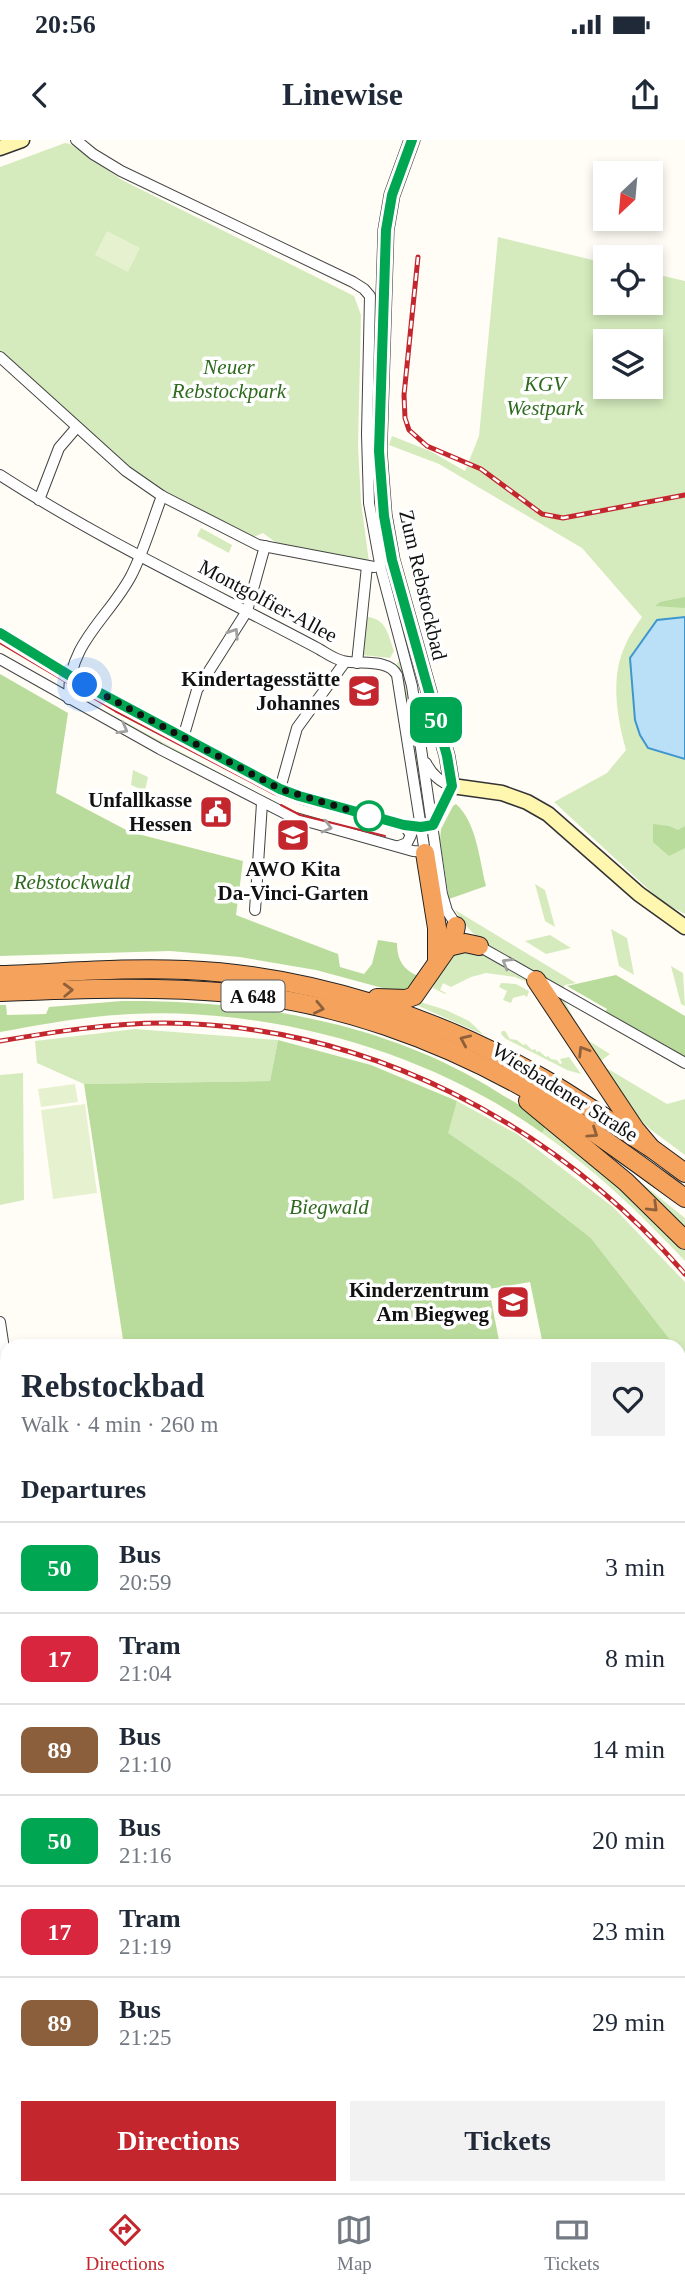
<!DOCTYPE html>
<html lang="en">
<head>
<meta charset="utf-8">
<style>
	body { margin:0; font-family:"Times New Roman",serif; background:#f2f2f3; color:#1f2937; height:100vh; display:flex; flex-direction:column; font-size:26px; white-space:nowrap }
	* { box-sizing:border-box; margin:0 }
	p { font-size:23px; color:#747a83 }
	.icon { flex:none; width:38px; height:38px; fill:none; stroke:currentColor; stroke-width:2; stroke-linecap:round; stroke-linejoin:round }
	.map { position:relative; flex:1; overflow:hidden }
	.panel { position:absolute; left:0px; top:1199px; width:686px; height:856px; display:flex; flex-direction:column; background:#fff; border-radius:21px 21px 0 0; box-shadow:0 4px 10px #0003 }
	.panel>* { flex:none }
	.badge { padding:0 14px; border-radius:10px; font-size:24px; line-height:46px }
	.needle { width:46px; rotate:206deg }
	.fabs { position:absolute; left:593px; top:21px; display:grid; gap:14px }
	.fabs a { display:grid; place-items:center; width:70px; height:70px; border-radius:0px; background:#fff; box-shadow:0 4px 10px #0003; font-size:35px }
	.you { position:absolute; width:35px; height:35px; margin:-18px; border:5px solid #fff; border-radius:50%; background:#1a73e8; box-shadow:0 0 0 10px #1a73e833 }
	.map>.badge { position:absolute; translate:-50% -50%; box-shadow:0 0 0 4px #fff }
	h2 { padding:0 21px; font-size:26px; line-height:63px }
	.round { display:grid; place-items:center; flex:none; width:74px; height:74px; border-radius:0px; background:#f2f2f3 }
	.summary { display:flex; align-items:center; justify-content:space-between; height:119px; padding:0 21px }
	h1 { font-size:33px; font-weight:700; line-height:52px }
	.action { display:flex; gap:14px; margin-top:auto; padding:14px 21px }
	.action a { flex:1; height:80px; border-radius:0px; background:#c4262e; color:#fff; font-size:28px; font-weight:700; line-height:80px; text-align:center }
	.action a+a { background:#f2f2f3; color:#1f2937 }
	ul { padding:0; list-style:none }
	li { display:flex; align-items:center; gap:21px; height:91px; padding:0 21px; border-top:2px solid #e0e1e3 }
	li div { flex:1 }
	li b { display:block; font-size:26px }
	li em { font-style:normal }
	li .badge { min-width:77px; font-weight:700; text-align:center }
	.status { display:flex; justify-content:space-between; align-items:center; height:49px; padding:0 35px; background:#fff; direction:ltr }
	.status svg { height:19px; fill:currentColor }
	header { display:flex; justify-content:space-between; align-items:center; height:91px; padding:0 21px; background:#fff; font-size:32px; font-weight:700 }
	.menu { display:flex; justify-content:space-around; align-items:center; height:98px; border-top:2px solid #e0e1e3; background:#fff; font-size:19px; color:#747a83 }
	.menu a { display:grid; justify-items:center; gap:4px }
	.menu .current { color:#c4262e }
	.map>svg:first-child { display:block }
	.green { fill:#d5ebbd; fill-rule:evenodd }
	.forest { fill:#b9dc9c }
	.pitch { fill:#e6f2cf }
	.water { fill:#b9e0f7; stroke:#3f96cf; stroke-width:2 }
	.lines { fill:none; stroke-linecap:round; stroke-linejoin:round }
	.river { stroke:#b9e0f7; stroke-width:14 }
	.street-casing { stroke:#444; stroke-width:12 }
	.secondary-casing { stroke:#333; stroke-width:17 }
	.highway-casing { stroke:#222; stroke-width:20 }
	.street { stroke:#fff; stroke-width:10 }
	.secondary { stroke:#fff6b0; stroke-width:14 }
	.highway { stroke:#f5a25d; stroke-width:18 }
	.tram { stroke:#c4262e; stroke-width:2 }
	.rail-casing { stroke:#c4262e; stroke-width:5 }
	.rail { stroke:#fff; stroke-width:2.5; stroke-dasharray:8; stroke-linecap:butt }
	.oneway { stroke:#a0a0a0 }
	.oneway2 { stroke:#8e613b }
	.line-casing { stroke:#fff; stroke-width:16 }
	.line { stroke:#00a651; stroke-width:10 }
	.walk { stroke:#111; stroke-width:7; stroke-dasharray:0 12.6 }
	.stop-dot { fill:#fff; stroke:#00a651; stroke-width:3.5 }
	.labels { text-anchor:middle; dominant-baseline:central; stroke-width:7; stroke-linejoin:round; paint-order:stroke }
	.shield { fill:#fff; stroke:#585858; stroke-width:2 }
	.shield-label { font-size:19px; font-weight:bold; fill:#111 }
	.park-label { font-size:21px; font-style:italic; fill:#2f6b1f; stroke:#fff }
	.street-label { font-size:21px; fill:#111; stroke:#fff }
	.poi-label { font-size:21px; font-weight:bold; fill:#111; stroke:#fff; text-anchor:end }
</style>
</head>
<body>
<div class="status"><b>20:56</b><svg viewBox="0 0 49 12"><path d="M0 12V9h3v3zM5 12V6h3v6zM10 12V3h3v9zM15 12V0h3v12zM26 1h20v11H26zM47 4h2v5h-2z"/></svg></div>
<header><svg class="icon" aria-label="back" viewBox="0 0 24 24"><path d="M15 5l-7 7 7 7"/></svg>Linewise<svg class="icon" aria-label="share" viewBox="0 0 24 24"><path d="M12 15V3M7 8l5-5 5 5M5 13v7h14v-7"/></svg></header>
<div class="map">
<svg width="685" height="2053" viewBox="0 0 685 2053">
	<rect width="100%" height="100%" fill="#fffdf5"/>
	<g class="green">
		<path d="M65,3L70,4L122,40L354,156L361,175L358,306L361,362L369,422L282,407L263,393L252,398L146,342L79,285L0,212V27Z"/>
		<path d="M498,97L605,123L606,163H651V133L685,141V774L661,761L554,662L607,633L626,610C617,578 610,537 625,506C629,496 636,486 642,477L582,408L439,324L389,305L392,296L430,311L465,331L479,296ZM606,201H651V247H606Z"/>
		<path d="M201,388L232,405L229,413L197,396Z"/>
		<path d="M366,477C386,478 388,494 394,511L390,518L362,515Z"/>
		<path d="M400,521L410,566L423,654L419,652L397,523Z"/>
		<path d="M76,542L296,660L275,653L75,546Z"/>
		<path d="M73,554L242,645L280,669L76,560Z"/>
		<path d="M133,630L148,637L145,651L131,645Z"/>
		<path d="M535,744L545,750L555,787L545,781Z"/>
		<path d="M455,770L576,843L565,845L563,848C525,827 477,809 455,770Z"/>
		<path d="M611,789L627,798L634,835L619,826Z"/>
		<path d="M550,795L571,808L546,814L525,801Z"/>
		<path d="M478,811L526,839L537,848L596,946L562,890L530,843L515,837L486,833L471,837L451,847L443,843L440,850L446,853L445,854L433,848L439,829L453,813Z"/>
		<path d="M671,826L683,833L685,866L681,864Z"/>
		<path d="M501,843L516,844L529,851L527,857L524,855L513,858L511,863L503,860L507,851L499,847Z"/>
		<path d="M550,852L564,860L584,898L610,914L598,923L667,964L685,959V1015L650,989L625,965Z"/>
		<path d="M417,861L446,870L469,881L484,895L414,864Z"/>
		<path d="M135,889L278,900L270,941L84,944L37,923L35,901Z"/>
		<path d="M502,891H505L510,899L517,900L523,905L526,904L532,910L535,909L537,912L539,911L546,917L548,916L551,919L557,920L560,924L562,923L560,919L569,917L581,934L567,930L506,899L501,894Z"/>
		<path d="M23,933L24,1060L0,1065V935Z"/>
		<path d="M457,961L517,994L613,1067L685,1142V1219L679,1211V1206H675L591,1098L522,1044L447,993Z"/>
		<path d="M542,982L550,986L671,1092L685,1109V1121C641,1074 595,1030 542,993L545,988Z"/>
		<path d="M614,1021L685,1078V1089Z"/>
		<path d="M679,1312L685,1313V1415L679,1413Z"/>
		<path d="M0,1504H7V1571L0,1577Z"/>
		<path d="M685,1652V1793H679V1655Z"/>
		<path d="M685,1855V1934L683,1939L679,1937V1863Z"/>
		<path d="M7,1991V2048H223L219,2053H0V1994Z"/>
		<path d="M301,2048H471L466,2053H302Z"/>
	</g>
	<g class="forest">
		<path d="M685,457V468L655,466L660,462Z"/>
		<path d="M0,534L68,573L56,653L130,692L243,721L236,775L338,814L340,827L364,834L372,824L378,800L397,803C397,821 404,831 421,837L415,848L401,853L316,830L240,817L170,811L0,816Z"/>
		<path d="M456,664C477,683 479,719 486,746L449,759L440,700L441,689L453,666Z"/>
		<path d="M653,684L669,686L678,690L685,686V708L669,716L653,702Z"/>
		<path d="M616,835L685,876V918L605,872L607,869L567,846Z"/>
		<path d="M122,861C251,860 388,882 499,953C514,962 536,973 545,988L542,993C429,912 271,867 131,874C87,876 44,884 0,892V865H6L7,875L46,874L49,867Z"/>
		<path d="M278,900L371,925L457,961L448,993L522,1044L591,1098L675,1206H512L542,1200L530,1142L489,1149L500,1206H124L84,944L270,941Z"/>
		<path d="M679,1211L685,1219V1313L679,1312Z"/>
		<path d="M679,1413L685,1415V1447L679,1445Z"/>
	</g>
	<g class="pitch">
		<path d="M107,91L140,108L128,132L95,115Z"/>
		<path d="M75,944L78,962L41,967L38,949Z"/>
		<path d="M85,964L97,1053L53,1059L41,970Z"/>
		<path d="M679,1445L685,1447V1643L679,1646Z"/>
	</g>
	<g class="water">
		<path d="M685,477V619L648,608L640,595L635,580L630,518L657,480Z"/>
		<path d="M685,1794V1855L679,1863V1814Z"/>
	</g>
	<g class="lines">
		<path class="river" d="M188,2053V2048"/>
		<defs>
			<g id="street">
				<path d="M76,0L93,14L121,31L353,142L364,149L370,156L367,294L369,363L381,429L412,546L442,754L447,771L459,789"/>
				<path d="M0,217L126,331L162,356L258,405L374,427"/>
				<path d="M0,335C102,401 212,452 319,509C326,513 334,519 343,521C359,525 388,518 397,535L425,713"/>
				<path d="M39,360L59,308L77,287"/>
				<path d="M0,493L85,545L280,649C302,659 326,664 349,670C374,677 400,687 425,687"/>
				<path d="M0,519L160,609L292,677L413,711L428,712"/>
				<path d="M357,523L367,426"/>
				<path d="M69,559C67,504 108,479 131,436C144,411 152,382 162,356"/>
				<path d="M183,598L197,550L247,471L265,406"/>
				<path d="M426,623C432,635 440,642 452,646L433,684"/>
				<path d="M280,649L297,588L345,522"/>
				<path d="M399,706L407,703L411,695L404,685"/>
				<path d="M255,770L262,663"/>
				<path d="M475,804L685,923"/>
				<path d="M0,1182L7,1229"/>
				<path d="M679,1306L685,1307"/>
				<path d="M0,1316L7,1314"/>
				<path d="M0,1401L7,1399"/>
				<path d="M679,1649L685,1646"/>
				<path d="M0,1651L7,1642"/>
				<path d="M0,1833L7,1838"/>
				<path d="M0,1984L7,1981"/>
				<path d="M679,2023L685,2014"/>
				<path d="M660,2053L664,2048"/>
			</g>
			<g id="secondary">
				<path d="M412,0L392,55L386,90L379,311L384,375L392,420L447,616L452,646L502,653L527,662L548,674L639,754L685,787"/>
				<path d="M0,8L22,0"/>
				<path d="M0,1693L7,1697"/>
				<path d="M303,2048L305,2053"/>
			</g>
			<g id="highway">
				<path d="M425,713L437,788V820"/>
				<path d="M448,807L465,803L479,806"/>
				<path d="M0,835C62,833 124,827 186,830C309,835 438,877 544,939C580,960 615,985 651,1008"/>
				<path d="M536,840L635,989L651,1008L685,1033"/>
				<path d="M0,852C78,849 155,846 233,853C336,862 438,899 528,950C582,982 634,1021 685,1058"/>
				<path d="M377,858L406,859L414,856L453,800L456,786"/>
				<path d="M528,961L626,1042L685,1100"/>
			</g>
		</defs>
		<use href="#street" class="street-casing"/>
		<use href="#secondary" class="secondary-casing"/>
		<use href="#highway" class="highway-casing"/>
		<use href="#street" class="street"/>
		<use href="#secondary" class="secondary"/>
		<use href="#highway" class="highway"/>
		<g class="tram">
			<path d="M0,503L115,571L274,654L302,664L388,686"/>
			<path d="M281,665L300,675L385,696"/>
		</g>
		<defs>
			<g id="rail">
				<path d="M418,117L404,255L405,278L409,290L427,306L481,329L542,374L563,378L685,355"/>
				<path d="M0,901C54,892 109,883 164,883C365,884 554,983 685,1134"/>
			</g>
		</defs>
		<use href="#rail" class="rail-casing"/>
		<use href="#rail" class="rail"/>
	</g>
	<defs><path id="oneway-chevron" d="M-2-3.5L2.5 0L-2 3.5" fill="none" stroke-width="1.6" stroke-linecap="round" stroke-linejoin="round" transform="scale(1.75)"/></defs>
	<g class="oneway">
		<use href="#oneway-chevron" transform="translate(234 493) rotate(-57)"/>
		<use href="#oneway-chevron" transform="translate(123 589) rotate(29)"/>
		<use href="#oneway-chevron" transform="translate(327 687) rotate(15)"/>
		<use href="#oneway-chevron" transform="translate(507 823) rotate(-149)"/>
	</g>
	<g class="oneway2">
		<use href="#oneway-chevron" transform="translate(68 850) rotate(-2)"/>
		<use href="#oneway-chevron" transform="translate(319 868) rotate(12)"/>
		<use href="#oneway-chevron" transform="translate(465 900) rotate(-156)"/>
		<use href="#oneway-chevron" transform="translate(583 911) rotate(-122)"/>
		<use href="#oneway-chevron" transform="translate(593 993) rotate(34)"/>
		<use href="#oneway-chevron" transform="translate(653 1067) rotate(44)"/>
	</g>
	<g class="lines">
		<defs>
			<path id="line" d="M0,493L85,545L280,649L299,656L404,685L421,687L433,685L452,646L447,616L392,420L384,376L379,311L386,90L392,55L412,0"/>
		</defs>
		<use href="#line" class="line-casing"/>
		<use href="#line" class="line"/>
		<path class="walk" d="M85,545L280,649L369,676"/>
	</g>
	<defs>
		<symbol id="school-square" viewBox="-11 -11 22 22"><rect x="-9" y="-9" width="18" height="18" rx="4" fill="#c4262e" stroke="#fff"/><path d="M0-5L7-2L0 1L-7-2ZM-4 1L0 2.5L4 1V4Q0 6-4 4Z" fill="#fff"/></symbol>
		<symbol id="civic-square" viewBox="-11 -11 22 22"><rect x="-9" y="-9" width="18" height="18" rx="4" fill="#c4262e" stroke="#fff"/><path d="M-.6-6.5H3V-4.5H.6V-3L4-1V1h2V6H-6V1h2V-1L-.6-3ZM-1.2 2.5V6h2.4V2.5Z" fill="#fff"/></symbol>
	</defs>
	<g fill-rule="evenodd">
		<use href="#school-square" x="345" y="532" width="38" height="38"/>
		<use href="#civic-square" x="197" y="653" width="38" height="38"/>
		<use href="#school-square" x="274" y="676" width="38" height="38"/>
		<use href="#school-square" x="494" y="1143" width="38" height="38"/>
	</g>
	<circle class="stop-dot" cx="369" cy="676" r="14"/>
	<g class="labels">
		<rect class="shield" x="221.5" y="840.5" width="63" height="31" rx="5"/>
		<g class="shield-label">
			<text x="253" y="856">A 648</text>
		</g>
		<g class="park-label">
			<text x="229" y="227">Neuer<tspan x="229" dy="24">Rebstockpark</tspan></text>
			<text x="545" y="244">KGV<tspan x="545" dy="24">Westpark</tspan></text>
			<text x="72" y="742">Rebstockwald</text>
			<text x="329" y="1067">Biegwald</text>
		</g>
		<g class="street-label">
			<text transform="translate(423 445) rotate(77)">Zum Rebstockbad</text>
			<text transform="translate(268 461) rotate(28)">Montgolfier-Allee</text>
			<text transform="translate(565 952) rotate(32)">Wiesbadener Straße</text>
		</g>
		<g class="poi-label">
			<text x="340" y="539">Kindertagesstätte<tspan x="340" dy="24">Johannes</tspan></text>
			<text x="192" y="660">Unfallkasse<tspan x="192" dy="24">Hessen</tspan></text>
			<text x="293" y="729" text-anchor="middle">AWO Kita<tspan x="293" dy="24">Da-Vinci-Garten</tspan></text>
			<text x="489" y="1150">Kinderzentrum<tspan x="489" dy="24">Am Biegweg</tspan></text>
		</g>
	</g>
</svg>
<div class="fabs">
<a><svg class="needle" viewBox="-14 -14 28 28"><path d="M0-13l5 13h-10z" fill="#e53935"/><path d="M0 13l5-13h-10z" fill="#747a83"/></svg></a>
<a><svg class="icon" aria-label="locate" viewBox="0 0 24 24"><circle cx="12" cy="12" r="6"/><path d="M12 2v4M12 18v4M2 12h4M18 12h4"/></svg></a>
<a><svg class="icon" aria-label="layers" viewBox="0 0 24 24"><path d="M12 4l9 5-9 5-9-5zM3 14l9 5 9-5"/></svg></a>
</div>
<div class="you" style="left:85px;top:545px"></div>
<b class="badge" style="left:436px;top:580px;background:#00a651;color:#fff">50</b>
<section class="panel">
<div class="summary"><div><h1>Rebstockbad</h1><p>Walk · 4 min · 260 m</p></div><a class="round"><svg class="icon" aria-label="heart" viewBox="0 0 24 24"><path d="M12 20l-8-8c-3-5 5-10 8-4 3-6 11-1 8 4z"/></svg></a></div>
<h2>Departures</h2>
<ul>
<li><span class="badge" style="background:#00a651;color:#fff">50</span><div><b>Bus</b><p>20:59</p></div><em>3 min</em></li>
<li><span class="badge" style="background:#d7263d;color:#fff">17</span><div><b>Tram</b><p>21:04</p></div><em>8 min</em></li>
<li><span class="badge" style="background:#8b5e3c;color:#fff">89</span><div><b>Bus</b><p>21:10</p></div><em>14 min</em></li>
<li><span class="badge" style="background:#00a651;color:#fff">50</span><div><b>Bus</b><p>21:16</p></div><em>20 min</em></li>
<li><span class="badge" style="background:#d7263d;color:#fff">17</span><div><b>Tram</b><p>21:19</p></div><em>23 min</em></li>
<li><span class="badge" style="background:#8b5e3c;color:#fff">89</span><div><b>Bus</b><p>21:25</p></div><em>29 min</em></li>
</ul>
<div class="action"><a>Directions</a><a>Tickets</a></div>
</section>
</div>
<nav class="menu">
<a class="current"><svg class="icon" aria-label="directions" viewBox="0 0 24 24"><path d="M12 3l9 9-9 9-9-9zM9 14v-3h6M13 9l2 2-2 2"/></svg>Directions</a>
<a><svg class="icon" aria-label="map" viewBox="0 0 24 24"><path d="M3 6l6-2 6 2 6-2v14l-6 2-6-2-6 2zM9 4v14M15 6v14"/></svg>Map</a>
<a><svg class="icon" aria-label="tickets" viewBox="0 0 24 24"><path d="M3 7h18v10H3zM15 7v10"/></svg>Tickets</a>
</nav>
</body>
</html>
